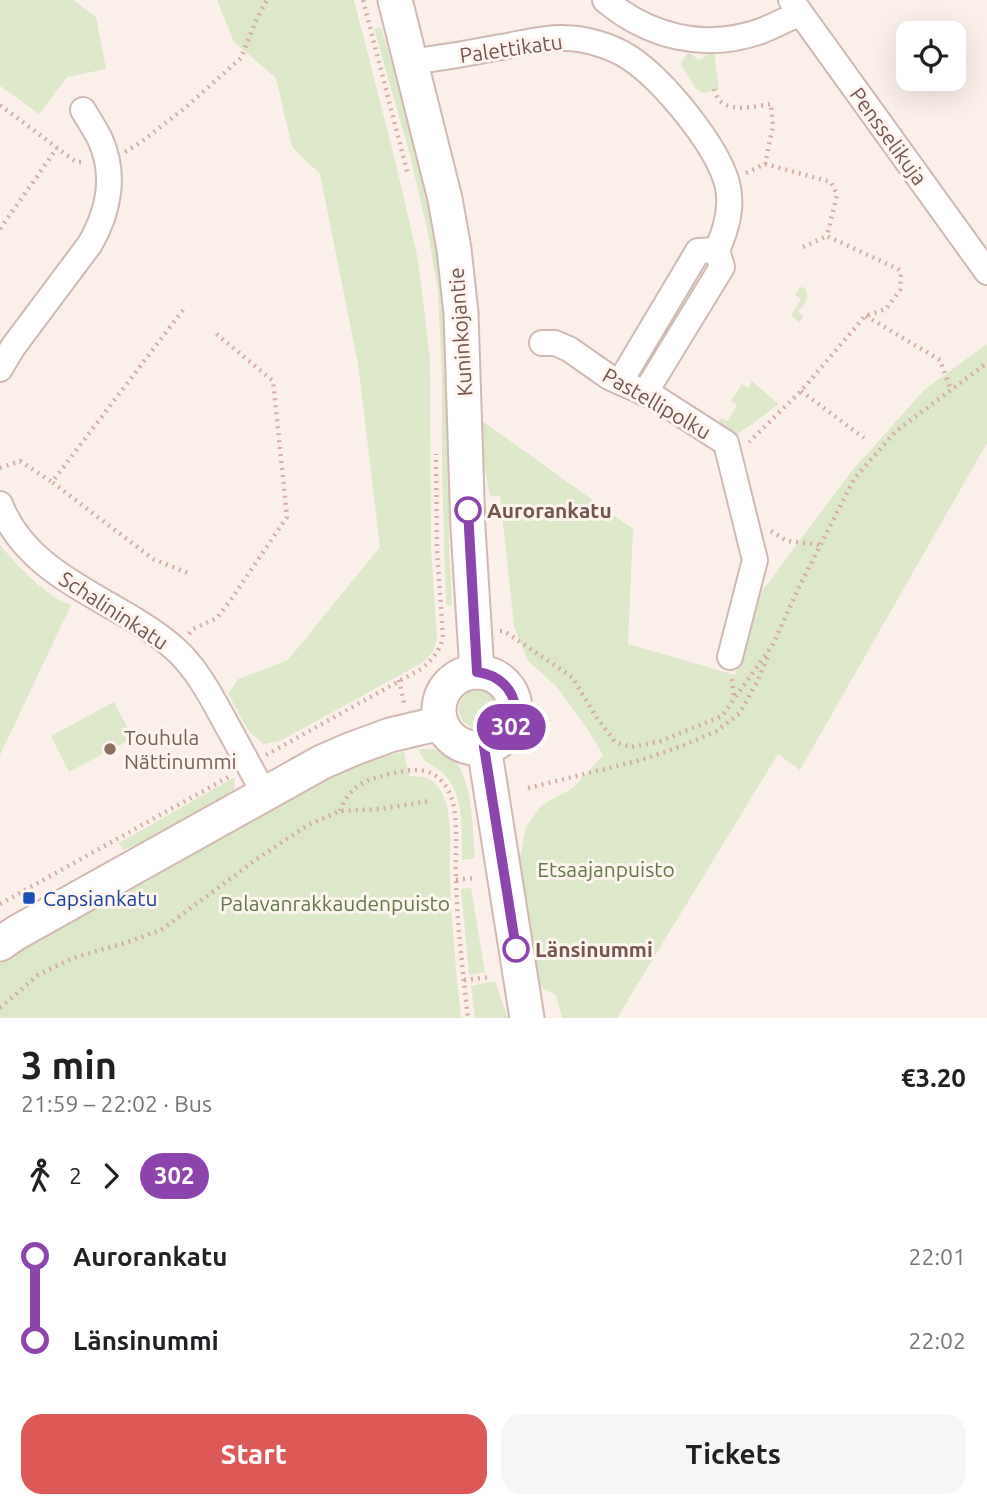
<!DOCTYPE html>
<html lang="en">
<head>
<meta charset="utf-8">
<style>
	body { margin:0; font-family:Ubuntu,sans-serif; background:#f6f6f6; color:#202124; height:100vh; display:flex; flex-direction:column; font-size:26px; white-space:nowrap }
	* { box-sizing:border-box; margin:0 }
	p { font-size:23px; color:#757577 }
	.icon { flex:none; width:38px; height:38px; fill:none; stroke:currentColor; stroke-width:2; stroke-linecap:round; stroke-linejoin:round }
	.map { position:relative; height:1018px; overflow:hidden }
	.side { display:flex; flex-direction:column; background:#fff; flex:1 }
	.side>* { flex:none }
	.badge { padding:0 14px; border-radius:23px; font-size:24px; line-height:46px }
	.buttons { position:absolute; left:896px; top:21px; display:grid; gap:14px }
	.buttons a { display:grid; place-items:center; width:70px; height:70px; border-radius:14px; background:#fff; box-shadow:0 7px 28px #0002; font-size:35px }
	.map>.badge { position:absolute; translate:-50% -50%; box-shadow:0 0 0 4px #fff }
	.legs { display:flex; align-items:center; gap:10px; height:77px; padding:0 21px; font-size:23px }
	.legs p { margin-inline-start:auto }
	.overview { display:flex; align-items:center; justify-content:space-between; height:119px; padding:0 21px }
	h1 { font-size:38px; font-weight:700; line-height:52px }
	.button { display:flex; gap:14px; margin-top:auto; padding:14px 21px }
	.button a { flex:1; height:80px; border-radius:21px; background:#dc5957; color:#fff; font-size:28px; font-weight:700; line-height:80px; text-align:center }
	.button a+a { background:#f6f6f6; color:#202124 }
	ul { padding:0 21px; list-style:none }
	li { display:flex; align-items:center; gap:24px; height:84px; font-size:26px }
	li i { display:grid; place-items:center; width:10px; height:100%; margin:0 9px; background:currentColor }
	li i::after { content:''; width:18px; height:18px; margin:-9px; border:5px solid; border-radius:50%; background:#fff }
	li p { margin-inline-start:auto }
	li:first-child i { background:linear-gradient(#0000 50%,currentColor 0) }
	li:last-child i { background:linear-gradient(currentColor 50%,#0000 0) }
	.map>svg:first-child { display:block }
	.green { fill:#dce8c8 }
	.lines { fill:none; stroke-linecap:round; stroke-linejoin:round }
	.street-casing { stroke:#cfb9b2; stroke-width:28 }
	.secondary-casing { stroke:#d1b8b0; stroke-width:37 }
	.path { stroke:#d4aea5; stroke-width:4.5; stroke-dasharray:2 5; stroke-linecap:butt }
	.street { stroke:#fff; stroke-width:24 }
	.secondary { stroke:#fff; stroke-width:33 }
	.line-1-casing { stroke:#fff; stroke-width:16 }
	.line-1 { stroke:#8e44ad; stroke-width:10 }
	.stop-1-dot { fill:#fff; stroke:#8e44ad; stroke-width:3.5 }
	.education-dot { fill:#8d6e63; stroke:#fef5ef; stroke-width:2.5 }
	.transit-dot { fill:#1a4fb4; stroke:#fef5ef; stroke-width:2.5 }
	.labels { text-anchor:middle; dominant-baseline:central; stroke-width:6; stroke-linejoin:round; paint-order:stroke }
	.street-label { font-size:21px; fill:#74544e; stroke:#fef5ef }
	.stop-label { font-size:21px; font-weight:bold; fill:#74544e; stroke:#fef5ef; text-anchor:start }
	.education-label { font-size:21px; fill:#785e54; stroke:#fef5ef; text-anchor:start }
	.park-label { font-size:21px; fill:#607947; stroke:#fef5ef }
	.transit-label { font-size:21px; fill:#164399; stroke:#fef5ef; text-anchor:start }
</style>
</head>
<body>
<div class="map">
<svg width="987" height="1018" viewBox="0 0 987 1018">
	<rect width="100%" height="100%" fill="#fbf0e9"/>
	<g class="green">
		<path d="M0,0H73L96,17L106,69L67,77L39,114L0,86Z"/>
		<path d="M217,0H354L395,160L416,250L420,275L430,359L431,546L437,637C435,650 431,656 420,664L280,741L264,744L250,733L228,694L238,679L288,660L380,547L358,364L320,174L292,147L276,78L234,42Z"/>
		<path d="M381,28L420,154L446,289L449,381V550L452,605H446L442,474V380L438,291L428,233L410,155L374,29Z"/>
		<path d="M714,51L719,90L702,93L695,88L681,64L688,52L699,60Z"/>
		<path d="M800,287L805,288C811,298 805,304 798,311L803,317L799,323L791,315L801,299L795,295Z"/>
		<path d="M987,344V443L800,770L778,754L617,1018H562L556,995L542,988L533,969L518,866L526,827L542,805L573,788L603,755L588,730L557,687L528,661L514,626L500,496H490L481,447V420L633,529L628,644L735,675L758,597L850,473L924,390Z"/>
		<path d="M752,381L779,404L734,437L717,426L721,418L727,421L737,405L731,401L742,384L748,388Z"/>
		<path d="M0,545C17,565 46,597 71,605L0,755Z"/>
		<circle cx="478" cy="709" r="19"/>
		<path d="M114,702L133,738L69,772L51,736Z"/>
		<path d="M419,749C428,749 438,748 446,753C474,770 472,829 475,858L462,860C461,832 465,798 445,775C436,765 422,764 419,749Z"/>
		<path d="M404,752L409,776C424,776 432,777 441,791C455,817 448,854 450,882C452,928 456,973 461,1018H0V962L42,936L324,776L360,761Z"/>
		<path d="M233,778L235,780L234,788L228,798L165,834L123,850L119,843Z"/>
		<path d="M471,888L485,972L469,975L461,889Z"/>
		<path d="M495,981L508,1018H475L471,986Z"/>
	</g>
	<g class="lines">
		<defs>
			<g id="street">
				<path d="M605,0C649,37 705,51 761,31C774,26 787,19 800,13"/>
				<path d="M791,0L987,272"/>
				<path d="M411,62C441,58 471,53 501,47C521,44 543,37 564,38C585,38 612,46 630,58C663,80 716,144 727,183C733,206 727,228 717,250L722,267L645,393"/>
				<path d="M542,343H555L569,349L609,377L656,398L726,443L755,560L730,657"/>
				<path d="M0,369L13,347L90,244C109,211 116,174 100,139C95,129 89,120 83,110"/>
				<path d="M620,382L698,251L717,250"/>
				<path d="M0,504C29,580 118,599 174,648C198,669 213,700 228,727C240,749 252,771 264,793"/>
			</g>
			<g id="secondary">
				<path d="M395,0L445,199L454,249L461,313L468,528L477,672"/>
				<circle cx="477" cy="710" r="38"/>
				<path d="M484,747L527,1018"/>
				<path d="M0,944L16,933L322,762L352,749L390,735L441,723"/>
			</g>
		</defs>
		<use href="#street" class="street-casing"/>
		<use href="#secondary" class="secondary-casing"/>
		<g class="path">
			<path d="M363,0L408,175"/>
			<path d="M714,89C715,93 717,97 719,100C732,113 756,106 771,104L773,126L765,164"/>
			<path d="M0,105L76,162H84"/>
			<path d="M125,152L141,142L185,108L241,58L257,18L267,0"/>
			<path d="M746,173L765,164L831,182L837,195L827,236L898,269L901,273L900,290L886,309L865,316L801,391L749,442"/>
			<path d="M0,229L57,148"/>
			<path d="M803,247L827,236"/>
			<path d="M183,310L52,482L153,559L188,573"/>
			<path d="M866,316L940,360L951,390"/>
			<path d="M801,391L864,438"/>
			<path d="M0,468L20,461L52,482"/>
			<path d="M771,531L787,541L820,545"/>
			<path d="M500,631H504L572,677L595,715L615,742L632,747L661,741L722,716L772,646L800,585L854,479L895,432L987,363"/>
			<path d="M189,634L193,629L217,618L232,598L287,517L273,381L213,331"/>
			<path d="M732,679L734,698"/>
			<path d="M399,680L405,707"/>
			<path d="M266,755L421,669C433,659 439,652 443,637L437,550L436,454"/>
			<path d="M528,788L641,760L682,746L717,731L740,713L758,680L769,654"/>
			<path d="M340,811C347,792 359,782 378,777C395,773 421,764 436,776C446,783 452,796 454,808C458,831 455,855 456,878C457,925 463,972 468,1018"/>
			<path d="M456,880L475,878"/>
			<path d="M0,904L232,775"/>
			<path d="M464,980L490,977"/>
			<path d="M0,1008L38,975L73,958L128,942L161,930L257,859L308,825L340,811L380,809L430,801"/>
		</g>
		<use href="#street" class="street"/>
		<use href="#secondary" class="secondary"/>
	</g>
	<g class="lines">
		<defs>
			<path id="line-1" d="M468,510L477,672C524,678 529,735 484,747L516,949"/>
		</defs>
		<use href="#line-1" class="line-1-casing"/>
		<use href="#line-1" class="line-1"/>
	</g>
	<g class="stop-1-dot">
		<circle cx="468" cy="510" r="12"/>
		<circle cx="516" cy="949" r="12"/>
	</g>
	<circle class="education-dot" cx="110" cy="749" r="7"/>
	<rect class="transit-dot" x="22" y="891" width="14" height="14" rx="3.5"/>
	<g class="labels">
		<g class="street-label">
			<text transform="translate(511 48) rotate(-8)">Palettikatu</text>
			<text transform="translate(889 136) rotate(54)">Pensselikuja</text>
			<text transform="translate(460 332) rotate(-94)">Kuninkojantie</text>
			<text transform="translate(657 403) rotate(30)">Pastellipolku</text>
			<text transform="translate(114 610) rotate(33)">Schalininkatu</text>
		</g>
		<g class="stop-label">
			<text x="487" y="510">Aurorankatu</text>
			<text x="535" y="949">Länsinummi</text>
		</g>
		<g class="education-label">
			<text x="124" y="737">Touhula<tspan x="124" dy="24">Nättinummi</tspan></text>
		</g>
		<g class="park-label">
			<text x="606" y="869">Etsaajanpuisto</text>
			<text x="335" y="903">Palavanrakkaudenpuisto</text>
		</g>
		<g class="transit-label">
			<text x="43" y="898">Capsiankatu</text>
		</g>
	</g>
</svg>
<div class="buttons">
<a><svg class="icon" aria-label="locate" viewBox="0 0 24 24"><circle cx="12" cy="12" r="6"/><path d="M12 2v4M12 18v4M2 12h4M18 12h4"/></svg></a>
</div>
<b class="badge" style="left:511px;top:727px;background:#8e44ad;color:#fff">302</b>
</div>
<section class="side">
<div class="overview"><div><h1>3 min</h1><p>21:59 – 22:02 · Bus</p></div><b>€3.20</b></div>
<div class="legs"><svg class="icon" aria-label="walk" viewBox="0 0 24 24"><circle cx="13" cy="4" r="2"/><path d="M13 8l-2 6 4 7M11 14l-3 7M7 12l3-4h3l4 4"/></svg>2<svg class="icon" aria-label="forward" viewBox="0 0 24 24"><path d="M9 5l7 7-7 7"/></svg><b class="badge" style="background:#8e44ad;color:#fff">302</b></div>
<ul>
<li><i style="color:#8e44ad"></i><b>Aurorankatu</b><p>22:01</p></li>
<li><i style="color:#8e44ad"></i><b>Länsinummi</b><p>22:02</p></li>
</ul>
<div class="button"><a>Start</a><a>Tickets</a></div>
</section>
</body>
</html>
